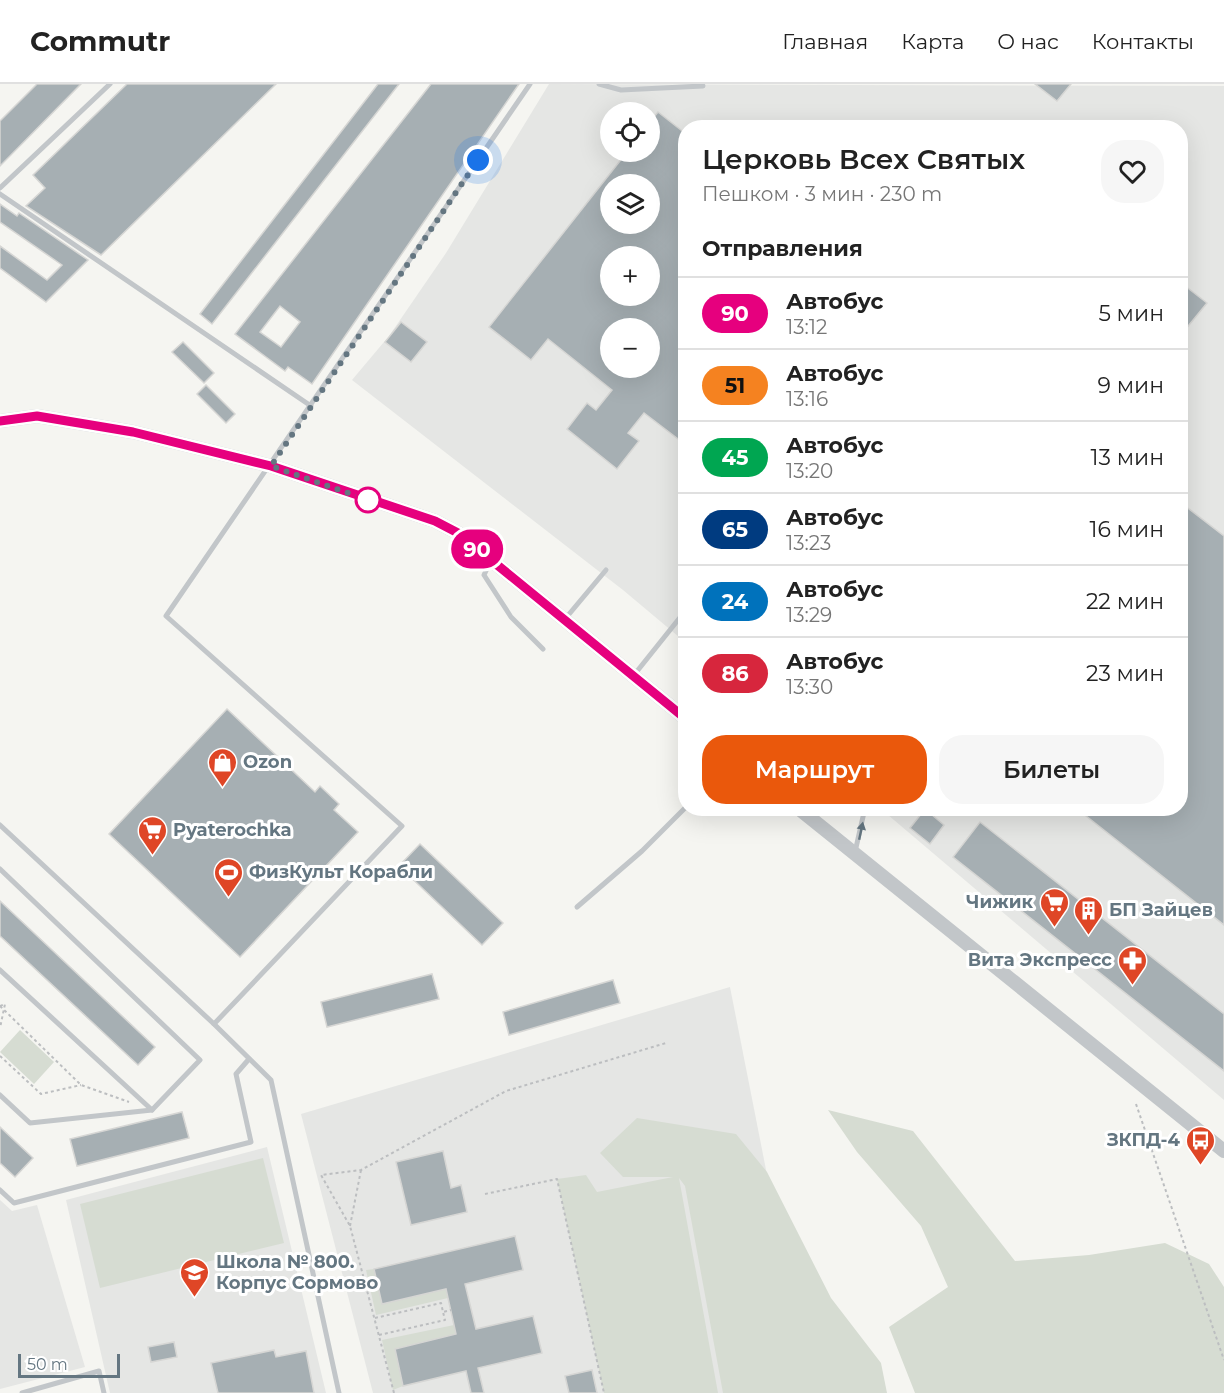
<!DOCTYPE html>
<html lang="ru">
<head>
<meta charset="utf-8">
<style>
	body { margin:0; font-family:Montserrat,sans-serif; background:#f6f6f6; color:#222; height:100vh; display:flex; flex-direction:column; font-size:22px; white-space:nowrap }
	* { box-sizing:border-box; margin:0 }
	p { font-size:20px; color:#767676 }
	.icon { flex:none; width:33px; height:33px; fill:none; stroke:currentColor; stroke-width:2; stroke-linecap:round; stroke-linejoin:round }
	.map { position:relative; flex:1; overflow:hidden }
	.side { position:absolute; left:678px; top:36px; width:510px; height:696px; display:flex; flex-direction:column; background:#fff; border-radius:24px; box-shadow:0 6px 24px #0002 }
	.side>* { flex:none }
	.badge { padding:0 12px; border-radius:20px; font-size:21px; line-height:39px }
	.controls { position:absolute; left:600px; top:18px; display:grid; gap:12px }
	.controls a { display:grid; place-items:center; width:60px; height:60px; border-radius:50%; background:#fff; box-shadow:0 6px 24px #0002; font-size:30px }
	.scale { position:absolute; left:18px; bottom:15px; width:102px; box-sizing:border-box; padding-left:6px; border:3px solid #647681; border-top:0; font-size:16px; line-height:21px; white-space:nowrap; color:#647681; -webkit-text-stroke:4px #fff; paint-order:stroke }
	.you { position:absolute; width:30px; height:30px; margin:-15px; border:4px solid #fff; border-radius:50%; background:#1a73e8; box-shadow:0 0 0 9px #1a73e833 }
	.map>.badge { position:absolute; translate:-50% -50%; box-shadow:0 0 0 3px #fff }
	h2 { padding:0 24px; font-size:22px; line-height:54px }
	.round { display:grid; place-items:center; flex:none; width:63px; height:63px; border-radius:24px; background:#f6f6f6 }
	.overview { display:flex; align-items:center; justify-content:space-between; height:102px; padding:0 24px }
	h1 { font-size:28px; font-weight:600; line-height:45px }
	.action { display:flex; gap:12px; margin-top:auto; padding:12px 24px }
	.action a { flex:1; height:69px; border-radius:24px; background:#ea580c; color:#fff; font-size:24px; font-weight:600; line-height:69px; text-align:center }
	.action a+a { background:#f6f6f6; color:#222 }
	ul { padding:0; list-style:none }
	li { display:flex; align-items:center; gap:18px; height:72px; padding:0 24px; border-top:2px solid #e0e0e0 }
	li div { flex:1 }
	li b { display:block; font-size:22px }
	li em { font-style:normal }
	li .badge { min-width:66px; font-weight:700; text-align:center }
	header { display:flex; align-items:center; gap:36px; box-sizing:border-box; height:84px; padding:0 30px; background:#fff; border-bottom:2px solid #e0e0e0 }
	header strong { font-size:28px }
	nav { display:flex; gap:33px; margin-inline-start:auto; font-size:21px }
	.map>svg:first-child { display:block }
	.built { fill:#e5e6e4; fill-rule:evenodd }
	.green { fill:#d6dcd2 }
	.building { fill:#a6afb3; stroke:#d6d6d4; stroke-width:1.5; fill-rule:evenodd }
	.lines { fill:none; stroke-linecap:round; stroke-linejoin:round }
	.path { stroke:#bcbec0; stroke-width:2; stroke-dasharray:3 3; stroke-linecap:butt }
	.service { stroke:#c2c6c9; stroke-width:5 }
	.tertiary { stroke:#c2c6c9; stroke-width:14 }
	.oneway { fill:#647681 }
	.line-casing { stroke:#fff; stroke-width:14 }
	.line { stroke:#e6007e; stroke-width:9 }
	.walk { stroke:#647681; stroke-width:6; stroke-dasharray:0 10.8 }
	.stop-dot { fill:#fff; stroke:#e6007e; stroke-width:3 }
	.labels { text-anchor:middle; dominant-baseline:central; stroke-width:6; stroke-linejoin:round; paint-order:stroke }
	.poi-label { font-size:18px; font-weight:bold; fill:#647681; stroke:#fff; text-anchor:start }
</style>
</head>
<body>
<header>
<strong>Commutr</strong>
<nav><a>Главная</a><a>Карта</a><a>О нас</a><a>Контакты</a></nav>
</header>
<div class="map">
<svg width="1224" height="1309" viewBox="0 0 1224 1309">
	<rect width="100%" height="100%" fill="#f5f5f1"/>
	<g class="built">
		<path d="M549,0L1224,2V1016L881,725L1180,724V44H686L685,558L623,506L352,296L389,252L446,169ZM610,28H650V68H610ZM610,100H650V140H610ZM610,172H650V212H610ZM610,244H650V284H610Z"/>
		<path d="M730,903L810,1309H373L301,1030Z"/>
		<path d="M267,1063L326,1309H110L66,1116Z"/>
		<path d="M0,1116L12,1127L37,1121L85,1283L0,1305Z"/>
	</g>
	<g class="green">
		<path d="M20,946L54,978L34,1000L0,968Z"/>
		<path d="M828,1026L913,1047L1015,1177L1089,1171L1165,1159L1209,1180L1224,1203V1309H915L889,1243L948,1203L921,1142L857,1068Z"/>
		<path d="M637,1034L736,1050L767,1088L831,1214L881,1279L887,1309H723L685,1102L679,1094L718,1309H604L557,1095L586,1091L597,1108L673,1093H623L600,1069Z"/>
		<path d="M263,1074L284,1159L100,1204L80,1120Z"/>
		<path d="M374,1185L446,1205L448,1214L376,1231L366,1186Z"/>
		<path d="M454,1241L456,1250L395,1265L403,1302L393,1306L382,1256Z"/>
	</g>
	<g class="building">
		<path d="M37,0H81L0,82V37Z"/>
		<path d="M127,0H276L101,171L26,122L45,104L33,91Z"/>
		<path d="M378,0H399L212,240L200,230Z"/>
		<path d="M431,0H519L312,300L288,283L285,287L235,250ZM280,222L300,238L281,263L260,248Z"/>
		<path d="M1035,0H1071L1057,17Z"/>
		<path d="M658,28L686,50V361L644,329L628,349L639,357L617,385L567,345L587,319L596,326L612,306L548,255L531,276L489,243L627,68H650V38ZM610,100H650V140H610ZM610,172H650V212H610ZM610,244H650V284H610Z"/>
		<path d="M0,120L17,132L19,129L88,176L46,218L0,184V162L47,196L62,181L0,138Z"/>
		<path d="M1180,198L1207,219L1180,252Z"/>
		<path d="M401,238L427,258L411,278L385,258Z"/>
		<path d="M183,258L214,289L204,299L172,268Z"/>
		<path d="M206,301L235,330L226,339L197,310Z"/>
		<path d="M1180,418L1224,452V841L1076,724H1180Z"/>
		<path d="M227,625L315,708L320,702L339,720L334,726L358,748L240,873L109,750Z"/>
		<path d="M925,725L944,741L930,760L910,744Z"/>
		<path d="M980,738L1224,930V987L953,773Z"/>
		<path d="M420,760L503,839L482,861L399,782Z"/>
		<path d="M0,817L155,963L138,981L0,852Z"/>
		<path d="M432,890L439,915L327,943L321,918Z"/>
		<path d="M613,896L620,919L509,951L503,928Z"/>
		<path d="M182,1028L189,1054L77,1082L70,1055Z"/>
		<path d="M0,1043L33,1074L15,1093L0,1079Z"/>
		<path d="M443,1067L451,1104L461,1101L467,1128L411,1141L396,1078Z"/>
		<path d="M515,1152L523,1186L465,1200L476,1245L533,1232L542,1269L478,1284L484,1309H471L466,1287L403,1302L395,1265L456,1250L446,1205L382,1220L374,1185Z"/>
		<path d="M174,1258L177,1273L151,1278L148,1263Z"/>
		<path d="M274,1266L276,1273L306,1267L314,1309H218L211,1279Z"/>
		<path d="M592,1286L597,1309H569L565,1292Z"/>
	</g>
	<g class="lines">
		<g class="path">
			<path d="M0,922L81,1001L129,1018"/>
			<path d="M0,922L5,920L0,944"/>
			<path d="M0,972L41,1010L81,1001"/>
			<path d="M1136,1020L1224,1276"/>
			<path d="M485,1110L557,1095L604,1309"/>
			<path d="M350,1142L361,1086"/>
			<path d="M375,1234L441,1219L443,1228L451,1226"/>
			<path d="M379,1251L445,1236L443,1228"/>
			<path d="M394,1309L350,1142L321,1091L361,1086L506,1007L666,959"/>
		</g>
		<g class="service">
			<path d="M599,0L621,6L703,2"/>
			<path d="M0,104L110,0"/>
			<path d="M0,110L311,322"/>
			<path d="M490,478L484,491L511,533L543,565"/>
			<path d="M565,535L606,486"/>
			<path d="M634,591L686,526"/>
			<path d="M0,741L214,940"/>
			<path d="M855,768L865,724"/>
			<path d="M0,785L200,976L152,1026L30,1039L0,1011"/>
			<path d="M577,823L642,767L686,723"/>
			<path d="M0,886L152,1026"/>
			<path d="M0,1106L14,1119L251,1058L236,990L249,975"/>
			<path d="M22,1309L99,1287L104,1309"/>
			<path d="M339,1309L271,996L214,940L402,742L166,532L530,0"/>
		</g>
		<g class="tertiary">
			<path d="M0,337L37,332L133,348L271,382L435,437L458,449L686,635"/>
			<path d="M798,724L1224,1067"/>
		</g>
	</g>
	<defs><path id="oneway-solid" d="M-6-.8H1V-3.2L6.5 0L1 3.2V.8H-6Z" transform="scale(1.5)"/></defs>
	<use class="oneway" href="#oneway-solid" transform="translate(861 747) rotate(-78)"/>
	<g class="lines">
		<defs>
			<path id="line" d="M0,337L37,332L133,348L271,382L435,437L458,449L686,635"/>
		</defs>
		<use href="#line" class="line-casing"/>
		<use href="#line" class="line"/>
		<path class="walk" d="M368,416L271,382L478,76"/>
	</g>
	<defs>
		<symbol id="shop-pin" viewBox="-11 -11 22 30"><path d="M0 17L-7.5 6A9.5 9.5 0 1 1 7.5 6Z" fill="#df4626" stroke="#fff"/><path d="M-5-2.5h2.3a2.7 3.5 0 0 1 5.4 0H5L5.5 6h-11ZM-1.5-2.5h3a1.5 2.3 0 0 0-3 0Z" fill="#fff"/></symbol>
		<symbol id="supermarket-pin" viewBox="-11 -11 22 30"><path d="M0 17L-7.5 6A9.5 9.5 0 1 1 7.5 6Z" fill="#df4626" stroke="#fff"/><path d="M-6-5.5h2.5l.6 2H6L4.5 2H-2.5L-4.4-4H-6ZM-1.5 3.2a1.3 1.3 0 1 0 .1 0ZM3 3.2a1.3 1.3 0 1 0 .1 0Z" fill="#fff"/></symbol>
		<symbol id="stadium-pin" viewBox="-11 -11 22 30"><path d="M0 17L-7.5 6A9.5 9.5 0 1 1 7.5 6Z" fill="#df4626" stroke="#fff"/><path d="M0-5a6.5 5 0 1 0 0 10a6.5 5 0 1 0 0-10ZM-3.5-1.8h7v3.6h-7Z" fill="#fff"/></symbol>
		<symbol id="building-pin" viewBox="-11 -11 22 30"><path d="M0 17L-7.5 6A9.5 9.5 0 1 1 7.5 6Z" fill="#df4626" stroke="#fff"/><path d="M-4-6H4V6H1V3H-1V6H-4ZM-2.5-4.3h1.7v1.8h-1.7ZM.8-4.3h1.7v1.8H.8ZM-2.5-1h1.7V.8h-1.7ZM.8-1h1.7V.8H.8Z" fill="#fff"/></symbol>
		<symbol id="pharmacy-pin" viewBox="-11 -11 22 30"><path d="M0 17L-7.5 6A9.5 9.5 0 1 1 7.5 6Z" fill="#df4626" stroke="#fff"/><path d="M-2-6h4v4h4v4h-4v4h-4v-4h-4v-4h4Z" fill="#fff"/></symbol>
		<symbol id="bus-pin" viewBox="-11 -11 22 30"><path d="M0 17L-7.5 6A9.5 9.5 0 1 1 7.5 6Z" fill="#df4626" stroke="#fff"/><path d="M-5-6H5V4H4V6H2V4H-2V6H-4V4H-5ZM-3.5-4V0h7V-4ZM-3.5 1.2v1.5H-2V1.2ZM2 1.2v1.5H3.5V1.2Z" fill="#fff"/></symbol>
		<symbol id="school-pin" viewBox="-11 -11 22 30"><path d="M0 17L-7.5 6A9.5 9.5 0 1 1 7.5 6Z" fill="#df4626" stroke="#fff"/><path d="M0-5L7-2L0 1L-7-2ZM-4 1L0 2.5L4 1V4Q0 6-4 4Z" fill="#fff"/></symbol>
	</defs>
	<g fill-rule="evenodd">
		<use href="#shop-pin" x="206" y="662" width="33" height="45"/>
		<use href="#supermarket-pin" x="136" y="730" width="33" height="45"/>
		<use href="#stadium-pin" x="212" y="772" width="33" height="45"/>
		<use href="#supermarket-pin" x="1038" y="802" width="33" height="45"/>
		<use href="#building-pin" x="1072" y="810" width="33" height="45"/>
		<use href="#pharmacy-pin" x="1116" y="860" width="33" height="45"/>
		<use href="#bus-pin" x="1184" y="1040" width="33" height="45"/>
		<use href="#school-pin" x="178" y="1172" width="33" height="45"/>
	</g>
	<circle class="stop-dot" cx="368" cy="416" r="12"/>
	<g class="labels">
		<g class="poi-label">
			<text x="243" y="678">Ozon</text>
			<text x="173" y="746">Pyaterochka</text>
			<text x="249" y="788">ФизКульт Корабли</text>
			<text x="1033" y="818" text-anchor="end">Чижик</text>
			<text x="1109" y="826">БП Зайцев</text>
			<text x="1112" y="876" text-anchor="end">Вита Экспресс</text>
			<text x="1180" y="1056" text-anchor="end">ЗКПД-4</text>
			<text x="216" y="1178">Школа № 800.<tspan x="216" dy="21">Корпус Сормово</tspan></text>
		</g>
	</g>
</svg>
<div class="controls">
<a><svg class="icon" aria-label="locate" viewBox="0 0 24 24"><circle cx="12" cy="12" r="6"/><path d="M12 2v4M12 18v4M2 12h4M18 12h4"/></svg></a>
<a><svg class="icon" aria-label="layers" viewBox="0 0 24 24"><path d="M12 4l9 5-9 5-9-5zM3 14l9 5 9-5"/></svg></a>
<a>+</a>
<a>−</a>
</div>
<div class="scale">50 m</div>
<div class="you" style="left:478px;top:76px"></div>
<b class="badge" style="left:477px;top:465px;background:#e6007e;color:#fff">90</b>
<section class="side">
<div class="overview"><div><h1>Церковь Всех Святых</h1><p>Пешком · 3 мин · 230 m</p></div><a class="round"><svg class="icon" aria-label="heart" viewBox="0 0 24 24"><path d="M12 20l-8-8c-3-5 5-10 8-4 3-6 11-1 8 4z"/></svg></a></div>
<h2>Отправления</h2>
<ul>
<li><span class="badge" style="background:#e6007e;color:#fff">90</span><div><b>Автобус</b><p>13:12</p></div><em>5 мин</em></li>
<li><span class="badge" style="background:#f58220;color:#111">51</span><div><b>Автобус</b><p>13:16</p></div><em>9 мин</em></li>
<li><span class="badge" style="background:#00a651;color:#fff">45</span><div><b>Автобус</b><p>13:20</p></div><em>13 мин</em></li>
<li><span class="badge" style="background:#003b80;color:#fff">65</span><div><b>Автобус</b><p>13:23</p></div><em>16 мин</em></li>
<li><span class="badge" style="background:#0072bc;color:#fff">24</span><div><b>Автобус</b><p>13:29</p></div><em>22 мин</em></li>
<li><span class="badge" style="background:#d7263d;color:#fff">86</span><div><b>Автобус</b><p>13:30</p></div><em>23 мин</em></li>
</ul>
<div class="action"><a>Маршрут</a><a>Билеты</a></div>
</section>
</div>
</body>
</html>
